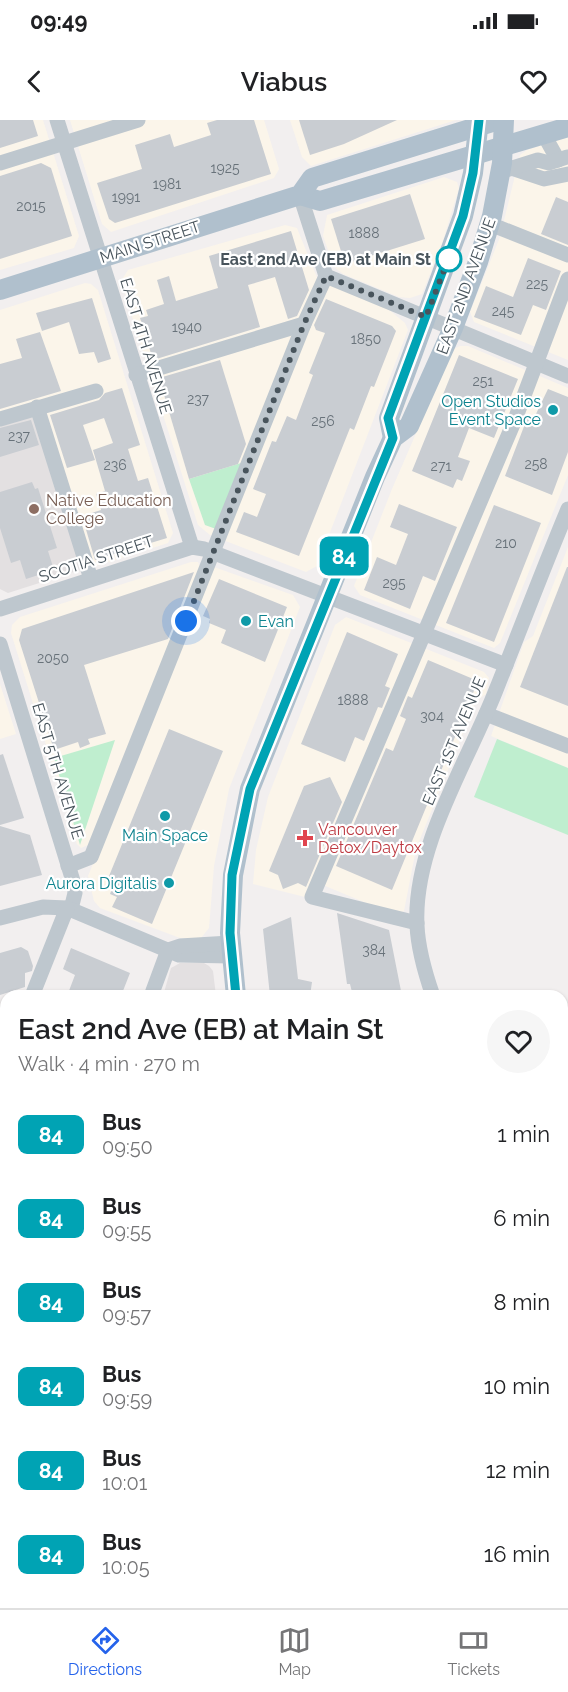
<!DOCTYPE html>
<html lang="en">
<head>
<meta charset="utf-8">
<style>
	body { margin:0; font-family:Raleway,sans-serif; background:#f6f6f6; color:#202124; height:100vh; display:flex; flex-direction:column; font-size:22px; white-space:nowrap }
	* { box-sizing:border-box; margin:0 }
	p { font-size:20px; color:#757577 }
	.icon { flex:none; width:33px; height:33px; fill:none; stroke:currentColor; stroke-width:2; stroke-linecap:round; stroke-linejoin:round }
	.map { position:relative; flex:1; overflow:hidden }
	.details { position:absolute; left:0px; top:870px; width:568px; height:618px; display:flex; flex-direction:column; background:#fff; border-radius:18px 18px 0 0; box-shadow:0 2px 4px #0004 }
	.details>* { flex:none }
	.badge { padding:0 12px; border-radius:9px; font-size:21px; line-height:39px }
	.you { position:absolute; width:30px; height:30px; margin:-15px; border:4px solid #fff; border-radius:50%; background:#1a73e8; box-shadow:0 0 0 9px #1a73e833 }
	.map>.badge { position:absolute; translate:-50% -50%; box-shadow:0 0 0 3px #fff }
	.round { display:grid; place-items:center; flex:none; width:63px; height:63px; border-radius:32px; background:#f6f6f6 }
	.overview { display:flex; align-items:center; justify-content:space-between; height:102px; padding:0 18px }
	h1 { font-size:28px; font-weight:600; line-height:45px }
	ul { padding:0; list-style:none }
	li { display:flex; align-items:center; gap:18px; height:84px; padding:0 18px }
	li div { flex:1 }
	li b { display:block; font-size:22px }
	li em { font-style:normal }
	li .badge { min-width:66px; font-weight:700; text-align:center }
	.status { display:flex; justify-content:space-between; align-items:center; height:42px; padding:0 30px; background:#fff; direction:ltr }
	.status svg { height:16px; fill:currentColor }
	header { display:flex; justify-content:space-between; align-items:center; height:78px; padding:0 18px; background:#fff; font-size:27px; font-weight:600 }
	.tab-bar { display:flex; justify-content:space-around; align-items:center; height:84px; border-top:2px solid #e0e0e0; background:#fff; font-size:16px; color:#757577 }
	.tab-bar a { display:grid; justify-items:center; gap:3px }
	.tab-bar .on { color:#2563eb }
	.map>svg:first-child { display:block }
	.commercial { fill:#fbf5ea }
	.education { fill:#e3e0e1 }
	.green { fill:#bfeecf }
	.lines { fill:none; stroke-linecap:round; stroke-linejoin:round }
	.stream { stroke:#8edbe9; stroke-width:4.5 }
	.building { fill:#c9cdd2 }
	.minor { stroke:#bec7ce; stroke-width:15 }
	.major { stroke:#b0c0cd; stroke-width:20 }
	.line-casing { stroke:#fff; stroke-width:14 }
	.line { stroke:#00a3b4; stroke-width:9 }
	.walk { stroke:#48545c; stroke-width:6; stroke-dasharray:0 10.8 }
	.stop-dot { fill:#fff; stroke:#00a3b4; stroke-width:3 }
	.culture-dot { fill:#0f9aa8; stroke:#fff; stroke-width:2 }
	.education-dot { fill:#8d6e63; stroke:#fff; stroke-width:2 }
	.health-dot { fill:#e0444e; stroke:#fff; stroke-width:2 }
	.labels { text-anchor:middle; dominant-baseline:central; stroke-width:4.5; stroke-linejoin:round; paint-order:stroke }
	.number-label { font-size:14px; fill:#68727a }
	.street-label { font-size:16px; fill:#48545c; stroke:#fff }
	.stop-label { font-size:16px; font-weight:bold; fill:#48545c; stroke:#fff; text-anchor:end }
	.culture-label { font-size:16px; fill:#0d838f; stroke:#fff; text-anchor:end }
	.education-label { font-size:16px; fill:#785e54; stroke:#fff; text-anchor:start }
	.health-label { font-size:16px; fill:#be3a42; stroke:#fff; text-anchor:start }
</style>
</head>
<body>
<div class="status"><b>09:49</b><svg viewBox="0 0 49 12"><path d="M0 12V9h3v3zM5 12V6h3v6zM10 12V3h3v9zM15 12V0h3v12zM26 1h20v11H26zM47 4h2v5h-2z"/></svg></div>
<header><svg class="icon" aria-label="back" viewBox="0 0 24 24"><path d="M15 5l-7 7 7 7"/></svg>Viabus<svg class="icon" aria-label="heart" viewBox="0 0 24 24"><path d="M12 20l-8-8c-3-5 5-10 8-4 3-6 11-1 8 4z"/></svg></header>
<div class="map">
<svg width="568" height="1488" viewBox="0 0 568 1488">
	<rect width="100%" height="100%" fill="#f2efef"/>
	<g class="commercial">
		<path d="M0,0H43L79,116L74,128L0,150Z"/>
		<path d="M70,0H264L279,49L274,58L111,112L102,104Z"/>
		<path d="M290,0H456L311,46L302,37Z"/>
		<path d="M568,17V240L474,202L470,192L500,117L520,35L527,30Z"/>
		<path d="M444,57L457,62L459,68L442,124L422,174L410,178L399,177L343,154L334,147L323,116L327,95Z"/>
		<path d="M285,105L297,108L318,160L382,184L405,203L408,210L317,446L306,452L210,415L198,405L152,260L157,254L154,244L146,241L121,161L128,150Z"/>
		<path d="M85,163L91,164L98,170L173,413L168,423L96,446L0,299V190Z"/>
		<path d="M460,226H468L568,268V355L500,523L494,528L360,475L354,466L392,369L452,230Z"/>
		<path d="M568,427V648L491,616L524,522L533,516Z"/>
		<path d="M191,442H198L201,449L88,725L81,728L77,724L11,513L12,505L20,497Z"/>
		<path d="M214,447L293,475L300,487L229,669L214,746L209,808L201,818H180L100,788L94,781L88,756Z"/>
		<path d="M346,497L484,552L489,558L486,574L476,581L416,729L404,791L395,795L323,765L305,777L253,764L256,730L268,677L335,505Z"/>
		<path d="M0,564L16,614L0,619Z"/>
		<path d="M452,1482H545L547,1488H454Z"/>
	</g>
	<g class="education">
		<path d="M37,287L81,443L80,450L8,473L0,469V299Z"/>
		<path d="M180,843H204L209,846L213,851L216,876H163L171,848Z"/>
		<path d="M562,1164H568V1488H547L545,1482H562Z"/>
	</g>
	<g class="green">
		<path d="M241,343L216,409L205,405L189,359Z"/>
		<path d="M497,619L568,648V715L474,677Z"/>
		<path d="M115,620L80,725L54,638Z"/>
	</g>
	<g class="lines">
		<path class="stream" d="M0,1439L6,1437"/>
	</g>
	<g class="building">
		<path d="M0,0H33L38,16L0,28Z"/>
		<path d="M217,0H254L271,54L115,103L109,99L97,63L142,49L135,25L170,14L174,27L211,15L207,3Z"/>
		<path d="M299,0H397L344,24L310,35Z"/>
		<path d="M41,43L51,48L72,116L0,139V56Z"/>
		<path d="M410,74L425,119L345,144L331,99Z"/>
		<path d="M556,77L568,82V125L541,114Z"/>
		<path d="M291,111L309,170L297,196L288,199L275,157L248,165L260,207L153,240L140,198L148,196L146,190L164,184L157,160L169,156L176,181L218,168L209,136Z"/>
		<path d="M528,138L561,151L546,190L533,185L521,215L474,197L486,166L513,177Z"/>
		<path d="M92,178L111,239L98,243L94,232L79,234L69,202L42,211L36,193Z"/>
		<path d="M326,179L392,206L396,211L374,267L371,266L354,310L350,308L299,436L236,412L244,392L257,397L266,374L253,369L272,321L276,322L287,296L296,300L313,255L309,253L325,213L316,210L314,205Z"/>
		<path d="M40,212L61,271L0,289V244L22,238L16,219Z"/>
		<path d="M459,235L518,259L494,318L469,308L458,337L470,341L462,361L457,359L453,368L412,351Z"/>
		<path d="M220,240L246,324L238,344L189,359L159,258Z"/>
		<path d="M122,268L140,325L128,329L138,361L148,358L167,418L95,440L82,396L101,390L96,374L105,371L93,330L113,323L104,298L83,305L95,340L67,348L50,295L99,280L105,273Z"/>
		<path d="M548,269L568,277V332L552,375L505,356L528,296L534,298Z"/>
		<path d="M31,300L39,325L0,337V308Z"/>
		<path d="M32,362L35,369L38,368L57,428L48,431L54,450L26,459L20,440L11,443L0,408V372Z"/>
		<path d="M399,384L457,407L435,461L423,456L410,489L364,470L377,437L396,445L408,414L390,407Z"/>
		<path d="M494,385L541,403L494,522L446,503Z"/>
		<path d="M567,447H568V586L520,567Z"/>
		<path d="M194,452L168,519L84,545L106,614L88,619L90,624L80,628L78,622L54,630L19,520L22,509Z"/>
		<path d="M219,459L287,487L265,542L221,523L226,510L209,503L210,499L203,496Z"/>
		<path d="M347,512L398,534L385,566L390,568L382,588L378,587L364,621L355,617L345,642L301,624Z"/>
		<path d="M428,540L478,561L392,770L336,746L386,628L393,631L406,599L400,596L408,576L412,578Z"/>
		<path d="M169,609L223,631L152,804L112,787L117,777L110,774L114,764L107,761Z"/>
		<path d="M3,634L24,698L0,705V635Z"/>
		<path d="M330,657L342,682L306,767L298,763L283,769L278,755L269,751L304,666Z"/>
		<path d="M0,706L30,715L42,755L0,766Z"/>
		<path d="M337,793L389,810L402,876H353L350,864H347Z"/>
		<path d="M291,797L298,859L312,862L310,876H270L263,809Z"/>
		<path d="M21,827L28,831L33,846L32,851L25,853V867L0,875V833Z"/>
		<path d="M71,828L130,853L121,876H67L75,855L63,849Z"/>
	</g>
	<g class="lines">
		<g class="minor">
			<path d="M57,0L192,427"/>
			<path d="M544,15L558,40"/>
			<path d="M0,43L138,0"/>
			<path d="M511,48L544,59L568,54"/>
			<path d="M500,52L538,40L549,43L567,37"/>
			<path d="M300,75L326,156"/>
			<path d="M490,104L568,135"/>
			<path d="M326,156L568,256"/>
			<path d="M136,255L304,204"/>
			<path d="M37,287L91,459"/>
			<path d="M0,299L96,271"/>
			<path d="M0,489L192,427L204,429L506,545"/>
			<path d="M0,524L73,761L75,773L71,789"/>
			<path d="M486,594L568,626"/>
			<path d="M68,746L91,737L304,204L326,156"/>
			<path d="M0,798L43,787L67,788L179,835L231,836"/>
			<path d="M417,803L312,777L514,302L568,159"/>
			<path d="M168,830L180,826L230,823"/>
			<path d="M32,876L67,788"/>
			<path d="M151,876L168,830"/>
			<path d="M433,876C425,853 418,830 417,805C413,726 468,642 496,570C520,510 543,449 568,389"/>
			<path d="M562,948L568,947"/>
			<path d="M0,957L6,942"/>
			<path d="M0,991L6,989"/>
			<path d="M0,1125L6,1123"/>
			<path d="M0,1314L6,1332"/>
			<path d="M56,1482L58,1488"/>
			<path d="M168,1482L170,1488"/>
			<path d="M277,1482L279,1488"/>
			<path d="M548,1482L551,1488"/>
		</g>
		<g class="major">
			<path d="M300,75L320,81L568,7"/>
			<path d="M0,170L300,75L312,58L499,0"/>
			<path d="M393,318L389,298L463,96L473,53L479,0"/>
			<path d="M236,876L230,813L233,755L250,669L375,357L393,318L409,306L453,208L478,142L492,96L502,43L504,0"/>
			<path d="M432,1482L434,1488"/>
		</g>
	</g>
	<g class="lines">
		<defs>
			<path id="line" d="M236,876L230,813L232,755L250,669L393,318L388,298L463,96L473,53L479,0"/>
		</defs>
		<use href="#line" class="line-casing"/>
		<use href="#line" class="line"/>
		<path class="walk" d="M186,501L304,204L326,156L426,197L451,132L449,139"/>
	</g>
	<circle class="stop-dot" cx="449" cy="139" r="12"/>
	<g class="culture-dot">
		<circle cx="553" cy="290" r="6"/>
		<circle cx="246" cy="501" r="6"/>
		<circle cx="165" cy="696" r="6"/>
		<circle cx="169" cy="763" r="6"/>
	</g>
	<circle class="education-dot" cx="34" cy="389" r="6"/>
	<path class="health-dot" d="M302 709h6v6h6v6h-6v6h-6v-6h-6v-6h6z"/>
	<g class="labels">
		<g class="number-label">
			<text x="225" y="48">1925</text>
			<text x="167" y="64">1981</text>
			<text x="126" y="77">1991</text>
			<text x="31" y="86">2015</text>
			<text x="364" y="113">1888</text>
			<text x="537" y="164">225</text>
			<text x="503" y="191">245</text>
			<text x="187" y="207">1940</text>
			<text x="366" y="219">1850</text>
			<text x="483" y="261">251</text>
			<text x="198" y="279">237</text>
			<text x="323" y="301">256</text>
			<text x="19" y="316">237</text>
			<text x="536" y="344">258</text>
			<text x="115" y="345">236</text>
			<text x="441" y="346">271</text>
			<text x="506" y="423">210</text>
			<text x="394" y="463">295</text>
			<text x="53" y="538">2050</text>
			<text x="353" y="580">1888</text>
			<text x="432" y="596">304</text>
			<text x="374" y="830">384</text>
		</g>
		<g class="street-label">
			<text transform="translate(150 122) rotate(-18)">MAIN STREET</text>
			<text transform="translate(466 166) rotate(-70)">EAST 2ND AVENUE</text>
			<text transform="translate(146 226) rotate(73)">EAST 4TH AVENUE</text>
			<text transform="translate(96 439) rotate(-18)">SCOTIA STREET</text>
			<text transform="translate(454 621) rotate(-67)">EAST 1ST AVENUE</text>
			<text transform="translate(58 651) rotate(73)">EAST 5TH AVENUE</text>
		</g>
		<g class="stop-label">
			<text x="431" y="139">East 2nd Ave (EB) at Main St</text>
		</g>
		<g class="culture-label">
			<text x="541" y="281">Open Studios<tspan x="541" dy="18">Event Space</tspan></text>
			<text x="258" y="501" text-anchor="start">Evan</text>
			<text x="165" y="715" text-anchor="middle">Main Space</text>
			<text x="157" y="763">Aurora Digitalis</text>
		</g>
		<g class="education-label">
			<text x="46" y="380">Native Education<tspan x="46" dy="18">College</tspan></text>
		</g>
		<g class="health-label">
			<text x="318" y="709">Vancouver<tspan x="318" dy="18">Detox/Daytox</tspan></text>
		</g>
	</g>
</svg>
<div class="you" style="left:186px;top:501px"></div>
<b class="badge" style="left:344px;top:436px;background:#00a3b4;color:#fff">84</b>
<section class="details">
<div class="overview"><div><h1>East 2nd Ave (EB) at Main St</h1><p>Walk · 4 min · 270 m</p></div><a class="round"><svg class="icon" aria-label="heart" viewBox="0 0 24 24"><path d="M12 20l-8-8c-3-5 5-10 8-4 3-6 11-1 8 4z"/></svg></a></div>
<ul>
<li><span class="badge" style="background:#00a3b4;color:#fff">84</span><div><b>Bus</b><p>09:50</p></div><em>1 min</em></li>
<li><span class="badge" style="background:#00a3b4;color:#fff">84</span><div><b>Bus</b><p>09:55</p></div><em>6 min</em></li>
<li><span class="badge" style="background:#00a3b4;color:#fff">84</span><div><b>Bus</b><p>09:57</p></div><em>8 min</em></li>
<li><span class="badge" style="background:#00a3b4;color:#fff">84</span><div><b>Bus</b><p>09:59</p></div><em>10 min</em></li>
<li><span class="badge" style="background:#00a3b4;color:#fff">84</span><div><b>Bus</b><p>10:01</p></div><em>12 min</em></li>
<li><span class="badge" style="background:#00a3b4;color:#fff">84</span><div><b>Bus</b><p>10:05</p></div><em>16 min</em></li>
</ul>
</section>
</div>
<nav class="tab-bar">
<a class="on"><svg class="icon" aria-label="directions" viewBox="0 0 24 24"><path d="M12 3l9 9-9 9-9-9zM9 14v-3h6M13 9l2 2-2 2"/></svg>Directions</a>
<a><svg class="icon" aria-label="map" viewBox="0 0 24 24"><path d="M3 6l6-2 6 2 6-2v14l-6 2-6-2-6 2zM9 4v14M15 6v14"/></svg>Map</a>
<a><svg class="icon" aria-label="tickets" viewBox="0 0 24 24"><path d="M3 7h18v10H3zM15 7v10"/></svg>Tickets</a>
</nav>
</body>
</html>
